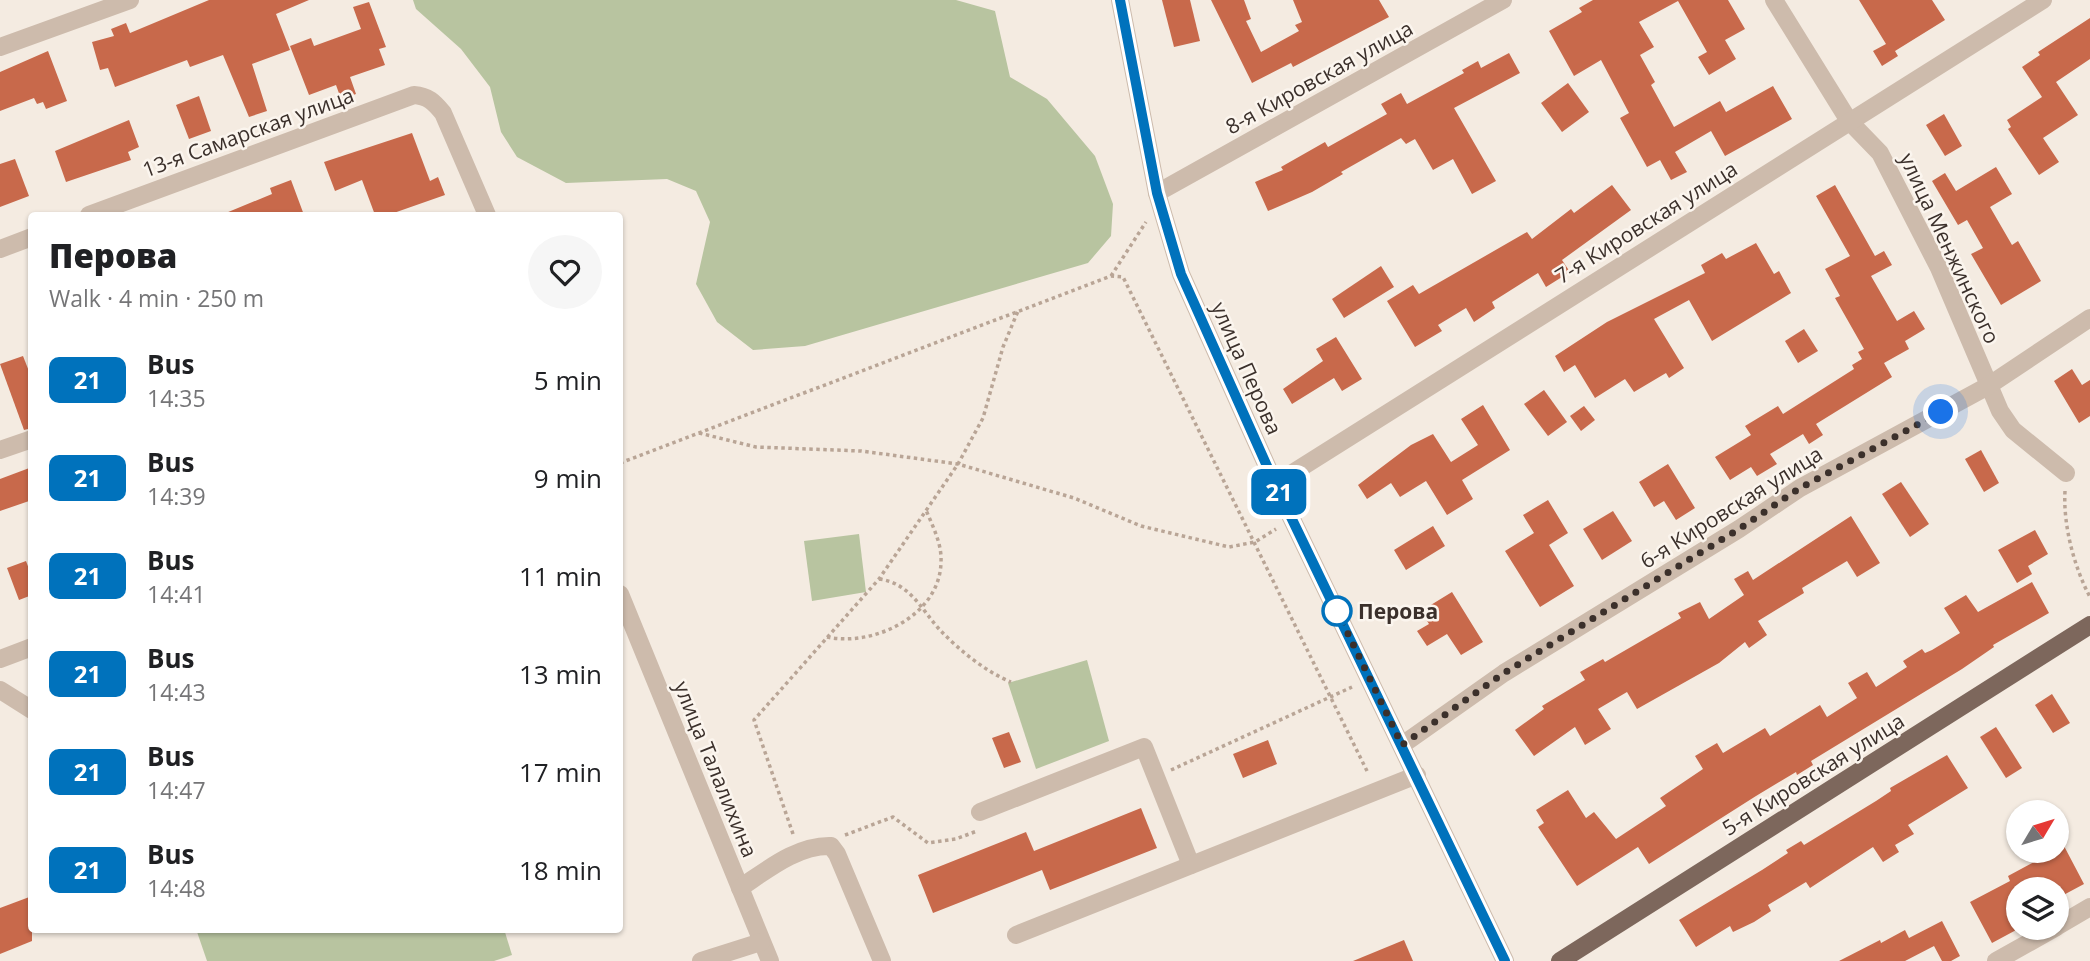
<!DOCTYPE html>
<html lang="en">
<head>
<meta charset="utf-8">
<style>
	body { margin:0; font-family:"Open Sans",sans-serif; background:#f6f6f6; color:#202124; height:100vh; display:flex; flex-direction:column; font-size:26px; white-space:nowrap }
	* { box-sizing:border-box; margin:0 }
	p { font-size:23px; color:#757577 }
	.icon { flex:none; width:38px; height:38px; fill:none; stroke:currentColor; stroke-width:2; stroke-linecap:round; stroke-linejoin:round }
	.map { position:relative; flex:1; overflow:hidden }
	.details { position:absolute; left:28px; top:212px; width:595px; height:721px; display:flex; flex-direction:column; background:#fff; border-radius:7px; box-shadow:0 2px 5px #0004 }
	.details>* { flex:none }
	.badge { padding:0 14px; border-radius:10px; font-size:24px; line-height:46px }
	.needle { width:46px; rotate:52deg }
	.fabs { position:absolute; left:2006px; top:800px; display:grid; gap:14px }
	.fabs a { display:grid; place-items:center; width:63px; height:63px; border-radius:50%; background:#fff; box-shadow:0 2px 5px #0004; font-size:35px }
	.you { position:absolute; width:35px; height:35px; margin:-18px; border:5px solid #fff; border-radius:50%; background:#1a73e8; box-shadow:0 0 0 10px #1a73e833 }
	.map>.badge { position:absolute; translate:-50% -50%; box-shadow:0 0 0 4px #fff }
	.round { display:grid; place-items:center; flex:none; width:74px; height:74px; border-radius:37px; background:#f6f6f6 }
	.summary { display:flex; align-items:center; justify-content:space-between; height:119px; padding:0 21px }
	h1 { font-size:33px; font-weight:800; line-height:52px }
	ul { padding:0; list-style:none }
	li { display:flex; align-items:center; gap:21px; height:98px; padding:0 21px }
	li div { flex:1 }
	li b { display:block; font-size:26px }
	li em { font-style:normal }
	li .badge { min-width:77px; font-weight:700; text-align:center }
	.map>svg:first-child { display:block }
	.green { fill:#b8c4a0 }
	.building { fill:#c8694b }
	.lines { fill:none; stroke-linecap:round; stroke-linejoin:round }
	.path { stroke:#b9a596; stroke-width:3.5; stroke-dasharray:3.5 3.5; stroke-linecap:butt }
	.minor { stroke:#cdbbac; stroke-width:18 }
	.major { stroke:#7d675c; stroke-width:18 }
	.line-casing { stroke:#fff; stroke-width:16 }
	.line { stroke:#0072bc; stroke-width:10 }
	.walk { stroke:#3b302b; stroke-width:7; stroke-dasharray:0 12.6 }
	.stop-dot { fill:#fff; stroke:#0072bc; stroke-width:3.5 }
	.labels { text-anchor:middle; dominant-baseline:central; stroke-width:5; stroke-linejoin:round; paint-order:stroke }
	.street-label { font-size:21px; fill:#3b302b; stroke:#fbf5ee }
	.stop-label { font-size:21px; font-weight:bold; fill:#3b302b; stroke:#fbf5ee; text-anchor:start }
</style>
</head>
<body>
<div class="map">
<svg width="2090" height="961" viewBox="0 0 2090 961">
	<rect width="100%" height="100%" fill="#f4ebe1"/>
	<g class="green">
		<path d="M413,0H956L995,11L1010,77L1047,99L1095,156L1113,204L1111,236L1088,263L805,346L753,350L717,322L696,284L710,222L696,191L667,179L566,183L517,157L501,132L490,87L461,49L416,9Z"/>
		<path d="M859,534L866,592L812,601L804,541Z"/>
		<path d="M1087,660L1109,741L1036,769L1008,683Z"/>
		<path d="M196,929H504L512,955L494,961H207Z"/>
	</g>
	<g class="building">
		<path d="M209,0H309L276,14L290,50L252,64L267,111L249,117L223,55L190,67L187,60L115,87L108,68L100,70L92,42L114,36L111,29L126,23L130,33Z"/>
		<path d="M1162,0H1190L1200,41L1174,47Z"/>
		<path d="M1211,0H1244L1251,19L1246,21L1261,52L1299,31L1295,25L1302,22L1293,0H1379L1389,17L1293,67L1291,63L1252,83Z"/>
		<path d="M1593,0H1728L1745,29L1725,40L1736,59L1709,75L1698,57L1707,52L1678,1L1639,22L1654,47L1640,55L1655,82L1651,85L1674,127L1720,101L1726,112L1773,86L1792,119L1725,156L1711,131L1675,152L1687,172L1671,180L1660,160L1647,167L1620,118L1629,113L1601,60L1574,76L1549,31L1582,12L1579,8Z"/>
		<path d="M1859,0H1932L1945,20L1895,51L1898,56L1882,66L1873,51L1886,44Z"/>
		<path d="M369,2L386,47L379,49L385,65L350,77L356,94L341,99L336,85L309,95L290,46L311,38L314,46L361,29L353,7Z"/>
		<path d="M2090,18V59L2056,82L2078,115L2043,138L2059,162L2039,175L2008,129L2011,127L2007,120L2042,97L2022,67L2040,55L2038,52Z"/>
		<path d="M48,51L67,101L46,109L43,102L37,104L34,98L0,111V72Z"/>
		<path d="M1509,53L1520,73L1454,108L1496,181L1472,194L1453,159L1433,170L1415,139L1406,144L1401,138L1341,172L1343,174L1312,192L1268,211L1255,182L1283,170L1281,167L1325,142L1328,147L1387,114L1381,104L1401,93L1407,104L1464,73L1462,70L1478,61L1481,68Z"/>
		<path d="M1568,83L1589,112L1562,132L1541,103Z"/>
		<path d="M199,96L211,131L189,139L176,105Z"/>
		<path d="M1944,114L1962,146L1945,156L1926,125Z"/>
		<path d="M129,120L139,147L128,152L131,160L66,182L55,151Z"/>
		<path d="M412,133L430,181L438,177L445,195L388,215H375L362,180L335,191L324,162Z"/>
		<path d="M15,159L29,196L0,207V164Z"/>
		<path d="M1996,167L2012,194L1990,207L2012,245L2018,241L2041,281L2001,305L1971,254L1983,248L1967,220L1958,225L1932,181L1945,173L1956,191Z"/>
		<path d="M291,180L304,215H221L272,194L270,188Z"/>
		<path d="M1612,185L1631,210L1562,260L1570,272L1546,287L1538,273L1492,302L1495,308L1474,322L1466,308L1438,325L1442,331L1415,347L1387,301L1413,285L1419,294L1527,232L1532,239L1571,209L1574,213Z"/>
		<path d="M1835,185L1875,256L1884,251L1892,265L1871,276L1897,321L1914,311L1925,329L1905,341L1909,349L1884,363L1892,377L1816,424L1823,435L1809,444L1803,434L1770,454L1777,464L1757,476L1751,467L1730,480L1715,457L1751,435L1745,426L1778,406L1783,414L1854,369L1852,365L1862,359L1858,352L1864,349L1835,298L1840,296L1825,269L1850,256L1816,196Z"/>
		<path d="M1756,243L1774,274L1779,271L1791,293L1712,341L1689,300L1654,319L1684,368L1669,378L1666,373L1634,392L1625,379L1595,398L1575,365L1564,372L1555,356L1607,322L1705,273L1701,265L1722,253L1726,259Z"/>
		<path d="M1381,266L1394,287L1344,318L1332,299Z"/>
		<path d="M1804,329L1818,351L1798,363L1785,341Z"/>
		<path d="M1336,337L1362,379L1342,391L1334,378L1292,404L1283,389L1323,361L1316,349Z"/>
		<path d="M23,356L32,379V428L24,430L0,364Z"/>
		<path d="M2072,369L2082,385L2090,380V416L2079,423L2054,381Z"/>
		<path d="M1544,390L1567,422L1548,436L1524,404Z"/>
		<path d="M1483,405L1510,450L1462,480L1473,499L1447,515L1426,481L1400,497L1391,483L1367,499L1358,485L1411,445L1433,434L1451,462L1478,445L1461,419Z"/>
		<path d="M1584,406L1595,420L1581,431L1570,416Z"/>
		<path d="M1981,450L1999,483L1984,492L1965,459Z"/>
		<path d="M1668,464L1695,508L1676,520L1664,501L1654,507L1639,482Z"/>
		<path d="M32,467V500L0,511V479Z"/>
		<path d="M1901,482L1929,524L1910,537L1882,494Z"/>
		<path d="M1548,500L1568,533L1549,545L1574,586L1540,607L1505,551L1534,533L1523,515Z"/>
		<path d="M1613,511L1632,541L1602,560L1583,529Z"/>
		<path d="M1851,516L1880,563L1857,577L1847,561L1802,588L1804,593L1758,621L1767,635L1749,648L1745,642L1719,663L1637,709L1627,692L1598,709L1611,729L1585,745L1575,727L1534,756L1515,730L1544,709L1542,706L1585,680L1580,672L1603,659L1605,662L1681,618L1678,613L1700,602L1709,619L1744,595L1734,579L1748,571L1753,580Z"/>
		<path d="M1433,526L1445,546L1406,570L1394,550Z"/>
		<path d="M2035,530L2048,554L2028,566L2032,574L2017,583L1998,550Z"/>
		<path d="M26,561L32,577V595L19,600L7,568Z"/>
		<path d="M2032,582L2049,613L1993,645L1994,647L1962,669L1811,761L1813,765L1797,775L1796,772L1756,796L1649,864L1638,847L1577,886L1538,827L1544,823L1536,810L1568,790L1586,818L1594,812L1616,839L1666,806L1660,798L1703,769L1695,756L1717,743L1723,753L1765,728L1770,736L1820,705L1827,717L1857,698L1848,683L1867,672L1876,687L1907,667L1903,661L1922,649L1925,653L1932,650L1960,633L1944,608L1966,595L1978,612Z"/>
		<path d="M1452,592L1483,642L1461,655L1447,634L1427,646L1417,631L1429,624L1421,611Z"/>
		<path d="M2052,694L2070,723L2053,733L2035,705Z"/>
		<path d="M1996,727L2022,768L2006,778L1980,737Z"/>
		<path d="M1009,732L1021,762L1004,768L992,738Z"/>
		<path d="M1268,740L1277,764L1243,778L1233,754Z"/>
		<path d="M1947,755L1968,788L1908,825L1914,834L1895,845L1899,852L1883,862L1873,847L1810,888L1806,882L1768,905L1771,911L1754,922L1733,932L1730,926L1696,947L1679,920L1762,870L1788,853L1786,850L1801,841L1804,845L1876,801L1891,791L1890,788Z"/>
		<path d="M1141,808L1157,848L1050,890L1042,870L933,913L918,875L1026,832L1034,851Z"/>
		<path d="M2064,846L2084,884L2056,899V889H2018V929L1992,943L1970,902L2010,881L2008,876Z"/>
		<path d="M32,896V941L0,954V908Z"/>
		<path d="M1942,921L1960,956L1951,961H1942L1934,946L1905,961H1839L1880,940L1881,943L1905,930L1909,938Z"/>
		<path d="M1404,940L1413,961H1353Z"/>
	</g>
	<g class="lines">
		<g class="path">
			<path d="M1111,276L1146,222"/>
			<path d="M699,433L756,447L861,451L958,464L1074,498L1141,526L1229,547L1255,542L1276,529"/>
			<path d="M620,463L1111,276L1123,277L1368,773"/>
			<path d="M2065,491C2063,525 2074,567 2090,597"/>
			<path d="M879,579C910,583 921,609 940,630C959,650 986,672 1011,682"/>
			<path d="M827,637C873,647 940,616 941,562C942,544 933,527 926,510"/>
			<path d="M1171,770L1352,687"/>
			<path d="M793,834L754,720L879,579L958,464L983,418L1003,347L1018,311"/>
			<path d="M845,835L893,817L928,843L956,839L977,831"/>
		</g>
		<g class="minor">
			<path d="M1120,0L1157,193L1181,274L1275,484L1505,961"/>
			<path d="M1774,0L1849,121L1880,153L1939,268L2000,411L2013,430L2066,473"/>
			<path d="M0,47L130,0"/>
			<path d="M1157,193L1503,0"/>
			<path d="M89,215L414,95C428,96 434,102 443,113L487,215"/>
			<path d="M0,249L32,237"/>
			<path d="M0,450L32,439"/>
			<path d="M1275,484L2043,0"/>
			<path d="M620,594L770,961"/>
			<path d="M0,659L32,647"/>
			<path d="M0,690L32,710"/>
			<path d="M1402,745L1504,673L1739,529L1800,488L1988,386L2090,318"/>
			<path d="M980,812L1144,747L1191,865"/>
			<path d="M740,888C767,870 797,845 831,846L837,854L882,961"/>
			<path d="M2056,927L2090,907"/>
			<path d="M1016,935L1417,775"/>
			<path d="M701,961L761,942"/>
			<path d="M1996,961L2055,928"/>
		</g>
		<path class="major" d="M1560,961L2090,625"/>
	</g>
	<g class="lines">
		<defs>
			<path id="line" d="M1120,0L1157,193L1181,274L1275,484L1505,961"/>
		</defs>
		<use href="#line" class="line-casing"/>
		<use href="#line" class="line"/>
		<path class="walk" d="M1337,611L1402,745L1504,673L1739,529L1800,488L1941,412"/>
	</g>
	<circle class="stop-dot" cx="1337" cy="611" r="14"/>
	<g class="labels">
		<g class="street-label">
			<text transform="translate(1319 77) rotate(-29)">8-я Кировская улица</text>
			<text transform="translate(248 132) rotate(-20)">13-я Самарская улица</text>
			<text transform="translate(1646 222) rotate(-32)">7-я Кировская улица</text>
			<text transform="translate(1950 248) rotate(65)">улица Менжинского</text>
			<text transform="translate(1247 368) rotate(66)">улица Перова</text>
			<text transform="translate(1731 507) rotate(-32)">6-я Кировская улица</text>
			<text transform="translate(716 769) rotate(68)">улица Талалихина</text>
			<text transform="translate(1813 774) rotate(-32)">5-я Кировская улица</text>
		</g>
		<g class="stop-label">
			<text x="1358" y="611">Перова</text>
		</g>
	</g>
</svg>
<div class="fabs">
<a><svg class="needle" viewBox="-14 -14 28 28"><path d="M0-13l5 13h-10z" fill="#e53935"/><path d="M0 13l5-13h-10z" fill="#757577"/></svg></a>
<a><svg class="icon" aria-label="layers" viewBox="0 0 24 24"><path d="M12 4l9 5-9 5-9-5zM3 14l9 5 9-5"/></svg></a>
</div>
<div class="you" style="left:1941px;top:412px"></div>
<b class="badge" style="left:1279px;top:492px;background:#0072bc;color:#fff">21</b>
<section class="details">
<div class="summary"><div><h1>Перова</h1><p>Walk · 4 min · 250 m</p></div><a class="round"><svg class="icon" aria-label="heart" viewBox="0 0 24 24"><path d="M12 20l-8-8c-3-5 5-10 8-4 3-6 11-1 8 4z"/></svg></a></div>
<ul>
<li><span class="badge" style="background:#0072bc;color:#fff">21</span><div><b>Bus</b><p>14:35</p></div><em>5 min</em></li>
<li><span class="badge" style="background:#0072bc;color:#fff">21</span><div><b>Bus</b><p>14:39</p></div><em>9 min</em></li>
<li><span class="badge" style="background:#0072bc;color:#fff">21</span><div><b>Bus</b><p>14:41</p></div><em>11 min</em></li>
<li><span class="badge" style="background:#0072bc;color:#fff">21</span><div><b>Bus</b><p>14:43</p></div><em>13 min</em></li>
<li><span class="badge" style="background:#0072bc;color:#fff">21</span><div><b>Bus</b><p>14:47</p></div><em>17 min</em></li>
<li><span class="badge" style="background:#0072bc;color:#fff">21</span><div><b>Bus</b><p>14:48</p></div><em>18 min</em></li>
</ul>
</section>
</div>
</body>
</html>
